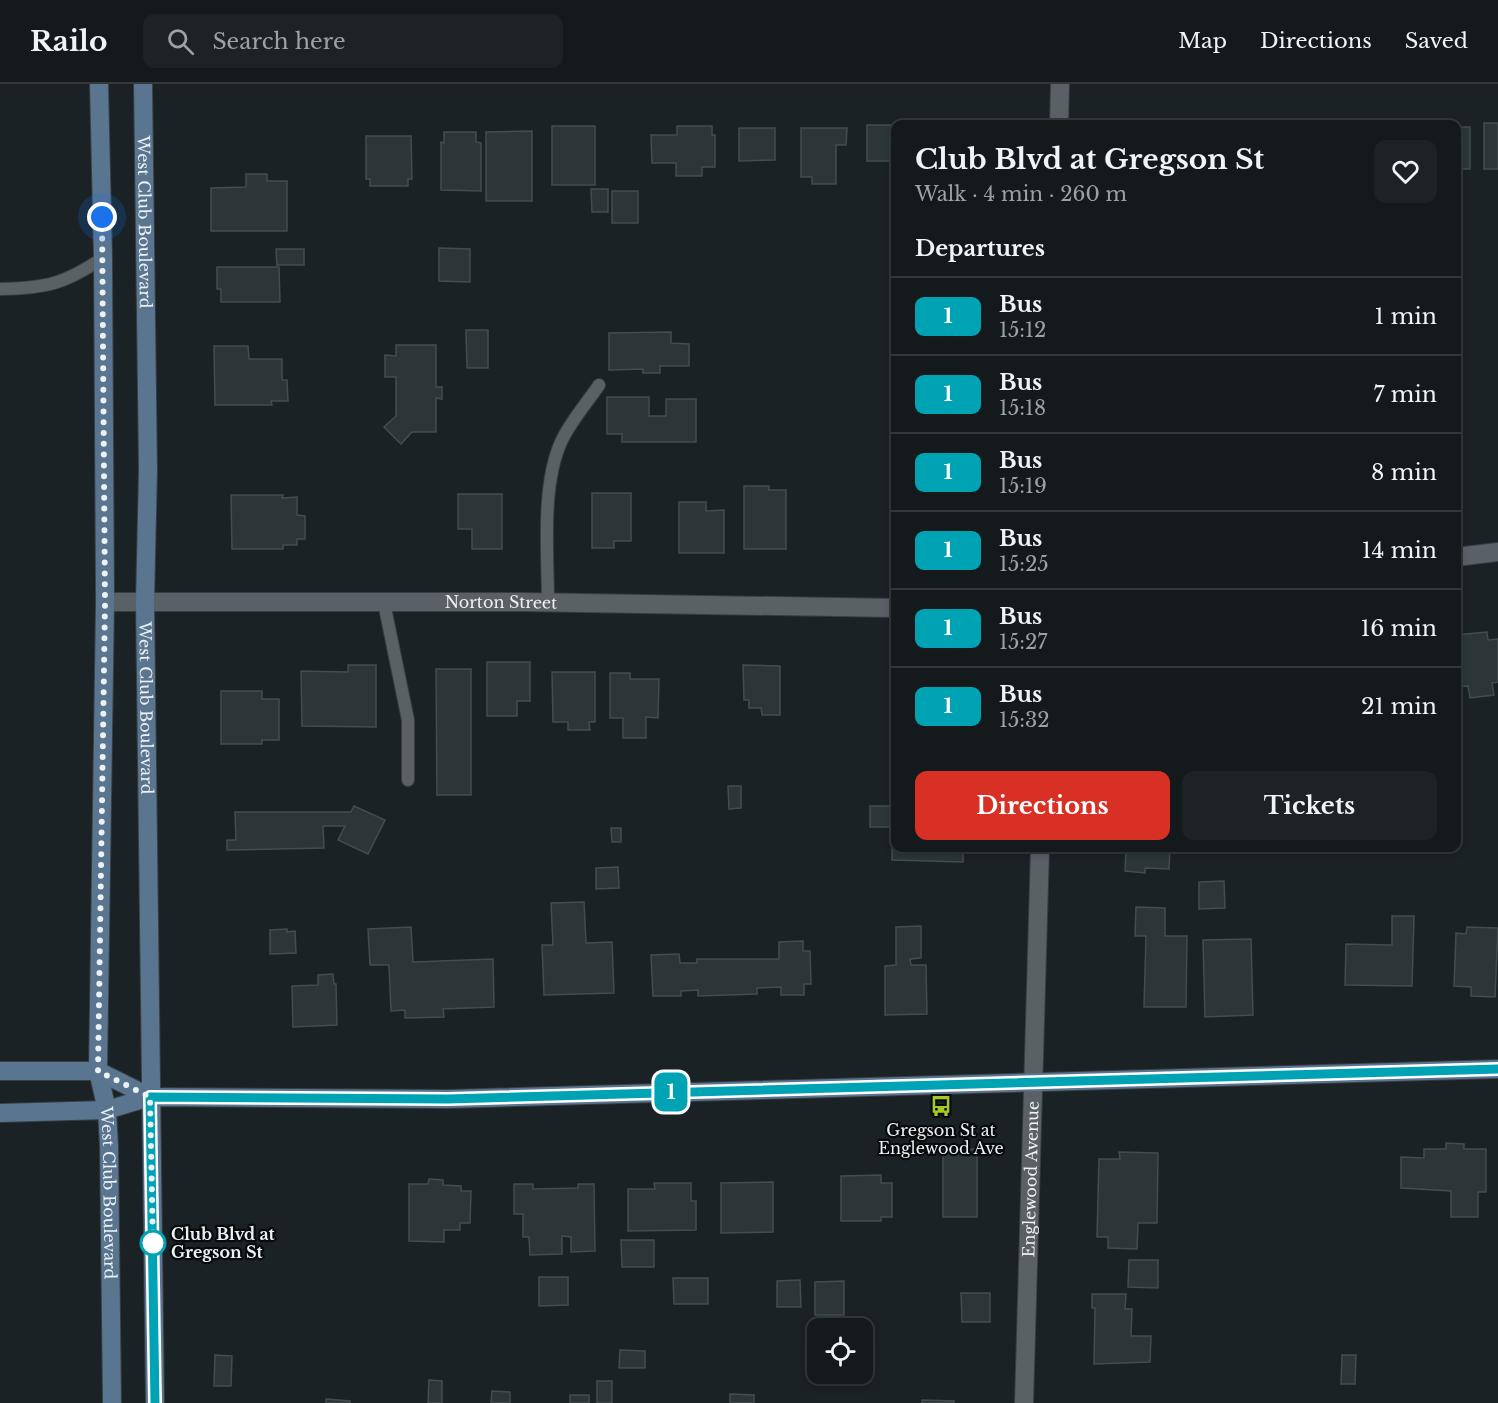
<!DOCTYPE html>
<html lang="en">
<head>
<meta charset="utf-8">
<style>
	body { margin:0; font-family:"Libre Baskerville",serif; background:#1d2325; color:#f1f3f6; height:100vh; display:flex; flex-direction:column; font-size:22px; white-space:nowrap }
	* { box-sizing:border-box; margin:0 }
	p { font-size:20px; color:#9da1a3 }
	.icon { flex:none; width:33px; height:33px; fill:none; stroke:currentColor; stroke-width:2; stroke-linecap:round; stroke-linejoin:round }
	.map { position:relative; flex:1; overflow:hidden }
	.side { position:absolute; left:891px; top:36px; width:570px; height:732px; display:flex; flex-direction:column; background:#141a1c; border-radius:12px; box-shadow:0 3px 9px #0003,0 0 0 2px #33383b }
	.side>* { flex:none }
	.badge { padding:0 12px; border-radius:9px; font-size:21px; line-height:39px }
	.fabs { position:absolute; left:807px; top:1234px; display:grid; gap:12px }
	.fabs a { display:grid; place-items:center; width:66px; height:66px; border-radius:12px; background:#141a1c; box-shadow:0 3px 9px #0003,0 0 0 2px #33383b; font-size:30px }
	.you { position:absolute; width:30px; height:30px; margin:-15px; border:4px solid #fff; border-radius:50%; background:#1a73e8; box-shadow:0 0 0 9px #1a73e833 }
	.map>.badge { position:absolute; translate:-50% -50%; box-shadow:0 0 0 3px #fff }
	h2 { padding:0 24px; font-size:22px; line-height:54px }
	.round { display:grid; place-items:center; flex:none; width:63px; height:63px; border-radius:12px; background:#1d2325 }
	.head { display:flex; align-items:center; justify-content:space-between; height:102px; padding:0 24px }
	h1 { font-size:28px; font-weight:800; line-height:45px }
	.action { display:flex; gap:12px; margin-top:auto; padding:12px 24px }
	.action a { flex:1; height:69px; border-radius:12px; background:#d93025; color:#fff; font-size:24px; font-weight:800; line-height:69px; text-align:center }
	.action a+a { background:#1d2325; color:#f1f3f6 }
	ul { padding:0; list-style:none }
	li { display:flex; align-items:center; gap:18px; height:78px; padding:0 24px; border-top:2px solid #33383b }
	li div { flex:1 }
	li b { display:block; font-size:22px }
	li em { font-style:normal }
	li .badge { min-width:66px; font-weight:700; text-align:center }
	header { display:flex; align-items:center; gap:36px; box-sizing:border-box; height:84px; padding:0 30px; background:#141a1c; border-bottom:2px solid #33383b }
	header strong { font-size:28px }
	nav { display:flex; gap:33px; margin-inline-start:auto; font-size:21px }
	.search { width:420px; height:54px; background:#1d2325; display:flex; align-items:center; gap:15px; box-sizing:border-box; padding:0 21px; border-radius:12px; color:#9da1a3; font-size:22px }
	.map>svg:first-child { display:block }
	.building { fill:#2c3637; stroke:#434d4e; stroke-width:1.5 }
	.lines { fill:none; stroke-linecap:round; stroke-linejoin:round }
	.lane-casing { stroke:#383e41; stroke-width:14 }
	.street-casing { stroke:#383e41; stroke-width:20 }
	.secondary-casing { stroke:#383e41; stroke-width:20 }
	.lane { stroke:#596166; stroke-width:12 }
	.street { stroke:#596166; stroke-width:18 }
	.secondary { stroke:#597590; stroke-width:18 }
	.line-casing { stroke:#fff; stroke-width:14 }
	.line { stroke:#00a3b4; stroke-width:9 }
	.walk { stroke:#ecf1f4; stroke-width:6; stroke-dasharray:0 10.8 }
	.stop-dot { fill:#fff; stroke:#00a3b4; stroke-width:3 }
	.labels { text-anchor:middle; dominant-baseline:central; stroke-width:4.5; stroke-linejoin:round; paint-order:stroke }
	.street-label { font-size:16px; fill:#ecf1f4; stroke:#080b0c }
	.poi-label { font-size:16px; fill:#ecf1f4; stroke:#080b0c }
	.stop-label { font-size:16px; font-weight:bold; fill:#ecf1f4; stroke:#080b0c; text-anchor:start }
</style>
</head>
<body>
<header>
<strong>Railo</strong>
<div class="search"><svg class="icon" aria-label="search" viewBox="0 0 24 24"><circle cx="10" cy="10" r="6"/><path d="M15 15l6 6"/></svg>Search here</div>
<nav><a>Map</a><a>Directions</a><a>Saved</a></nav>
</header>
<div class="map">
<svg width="1498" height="1319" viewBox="0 0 1498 1319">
	<rect width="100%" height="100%" fill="#1a2226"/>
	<g class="building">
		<rect x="1484" y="39" width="14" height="46"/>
		<rect x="867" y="41" width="29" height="36"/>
		<rect x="552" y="42" width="43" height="59"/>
		<path d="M677,42H712V51H715V83H702V92H676V79H652L651,51H677Z"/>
		<rect x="1456" y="43" width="14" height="42"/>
		<path d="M739,44H775V76L739,77Z"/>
		<path d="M801,44H847L846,61H836V100H812V93H801Z"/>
		<path d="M532,47V117H486V48Z"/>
		<path d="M444,48H476V58L481,59V107L441,106V58L444,59Z"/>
		<path d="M366,52H411L412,95H408V102H370V95H366Z"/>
		<path d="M246,90H267V97H287V147H211V104L246,103Z"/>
		<path d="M591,105H608V128H592Z"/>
		<rect x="612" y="107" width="26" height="32"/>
		<path d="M439,164L470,165V198L439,197Z"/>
		<path d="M276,165H304V181H277Z"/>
		<path d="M217,183H279L280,218H221V205H217Z"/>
		<path d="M466,246H488V284H467Z"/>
		<path d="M671,248V259L689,260V282H660V289H643V285L609,286V249Z"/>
		<path d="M396,261H436V303H442V315L436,314V348H412L401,360L384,343L396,332V293H385V271L396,272Z"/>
		<path d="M214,262H248L249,275H282V296H287L288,317H271L272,321H215Z"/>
		<path d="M607,313H649V332H666V315H696V358H622V350H607Z"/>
		<path d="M744,402H769V406H786V465H744Z"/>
		<path d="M592,409H631V457H614V464H592Z"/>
		<path d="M458,410H502V465H472V445H458Z"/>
		<path d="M231,411H283L282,414L297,413V431L305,432V455H297V461H283V465H232Z"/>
		<path d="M679,418H706V427L724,426V469H679Z"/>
		<path d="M1487,548L1488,556L1498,555V598L1492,599L1494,611L1470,614L1468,602L1456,603V551Z"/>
		<path d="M487,578H530V617H517V632H487Z"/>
		<path d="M348,581H376V643L302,642L301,587L348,588Z"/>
		<path d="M743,581L780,582V631H762L761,624H749V616H744Z"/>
		<path d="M436,585H471V711H437Z"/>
		<path d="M552,588H595V638H589L590,646H568V638H553Z"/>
		<path d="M610,589H630V595H659L658,634L646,633V654H623V634H610Z"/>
		<path d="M221,607H262V615H279V656H262V660H221Z"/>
		<path d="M728,702H741V724L729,725Z"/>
		<path d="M354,722L385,736L368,770L338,756L345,742H323L324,764L227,766V756H236L235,728H351Z"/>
		<rect x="870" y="722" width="25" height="21"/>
		<path d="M611,744H621V758H612Z"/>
		<path d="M892,750H896V764H971V765H963V778L892,776Z"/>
		<path d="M1126,764H1170L1169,785L1145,784V789L1125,787Z"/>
		<path d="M618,783L619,804L596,805V784Z"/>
		<path d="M1224,797L1225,824L1199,825V798Z"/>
		<path d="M584,818L586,859L612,858L614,909L544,911L542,861H553L551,819Z"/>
		<path d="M1136,823L1165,824V852H1187L1186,923H1144L1146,852H1135Z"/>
		<path d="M1392,832H1414L1412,902L1345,901L1346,860L1392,861Z"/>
		<path d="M921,842V874L910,875L911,881H926L927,930L885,931V882L896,881V843Z"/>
		<path d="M411,843L413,878L493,875L494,923L443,925L444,933L405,934V926L391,927L389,881H370L368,845Z"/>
		<path d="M1467,843L1498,844L1495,913L1471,912V903L1454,902L1456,849L1466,850Z"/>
		<path d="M287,845V848L295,847L296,869L270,870V846Z"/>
		<path d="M1251,855L1253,931L1205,933L1203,856Z"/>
		<path d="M803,857V867H810L811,900H804V911H781V903L757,904V910L698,912V906L681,907V912H653L651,871L679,870L680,879H697V875H779V858Z"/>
		<path d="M333,890L334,900H336L337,941L293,943L292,902L318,901V891Z"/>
		<path d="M1446,1059L1464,1060V1065H1486V1108H1478V1133H1451V1107L1401,1104V1073L1424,1074V1065H1446Z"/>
		<path d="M977,1065V1133H943V1066Z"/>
		<path d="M1119,1068L1158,1069L1157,1139H1138L1137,1165L1108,1164V1153H1097L1099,1075H1120Z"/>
		<path d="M881,1091V1099H892V1133H881V1137H841V1092Z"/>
		<path d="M429,1095L443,1096V1101L461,1102V1107H471L470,1139H460V1146H444V1158L409,1157V1100H428Z"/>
		<path d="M773,1098V1148L721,1149V1099Z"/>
		<path d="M654,1099H691V1117H696V1146L628,1147V1105H655Z"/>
		<path d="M514,1100H533V1105L578,1104V1100H594L595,1167L571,1168V1153L562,1152V1170L530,1171L529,1153H523V1130H514Z"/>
		<path d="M621,1156H654V1183H622Z"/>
		<path d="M1129,1176H1158V1204L1128,1203Z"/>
		<path d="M539,1193H568V1221L539,1222Z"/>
		<path d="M673,1194H708V1220H674Z"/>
		<path d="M800,1196L801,1223H777V1197Z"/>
		<path d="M844,1197V1231H815V1198Z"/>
		<path d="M961,1209H990V1238H962Z"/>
		<path d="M1092,1210H1126L1125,1225H1132L1131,1252H1151L1150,1278L1094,1280L1095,1224H1092Z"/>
		<path d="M620,1266L645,1267V1284H619Z"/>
		<path d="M215,1271L232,1272L231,1302H214Z"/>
		<path d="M1342,1271H1356L1355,1300H1341Z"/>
		<path d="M429,1296L442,1297V1319H428Z"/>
		<rect x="597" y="1297" width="15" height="22"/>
		<path d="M492,1307L510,1308V1319H491Z"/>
		<path d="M730,1310L754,1311V1319H730Z"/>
		<rect x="570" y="1311" width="19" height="8"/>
		<path d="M326,1315L350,1317V1319H326Z"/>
		<path d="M922,1316L954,1317V1319H922Z"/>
	</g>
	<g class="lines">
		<defs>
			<g id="lane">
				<path d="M0,205C47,204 64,200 103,174"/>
				<path d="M384,519L408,636V696"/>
				<path d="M548,519C548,470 541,403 561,358C570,338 587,319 599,301"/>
			</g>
			<g id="street">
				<path d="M1059,40L1060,0"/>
				<path d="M1456,473L1498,468"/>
				<path id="s1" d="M105,518H523L896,524"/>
				<path id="s2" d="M1024,1319L1040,764"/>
			</g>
			<g id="secondary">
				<path id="s3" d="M99,0L103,174L105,518L98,987L107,1026L109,1062L112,1319"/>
				<path id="s4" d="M143,0L148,386L145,518L155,1319"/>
				<path d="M0,987H98L150,1013"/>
				<path d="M0,1029L107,1026L150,1013L448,1015L1498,985"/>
			</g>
		</defs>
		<use href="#lane" class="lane-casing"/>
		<use href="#street" class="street-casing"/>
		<use href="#secondary" class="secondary-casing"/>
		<use href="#lane" class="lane"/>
		<use href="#street" class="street"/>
		<use href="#secondary" class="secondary"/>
	</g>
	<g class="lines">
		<defs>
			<path id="line" d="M155,1319L150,1013L448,1015L1498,985"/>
		</defs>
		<use href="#line" class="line-casing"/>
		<use href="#line" class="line"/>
		<path class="walk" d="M102,133L105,518L98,987L150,1013L153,1163V1159"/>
	</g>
	<defs>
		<symbol id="bus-bare" viewBox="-9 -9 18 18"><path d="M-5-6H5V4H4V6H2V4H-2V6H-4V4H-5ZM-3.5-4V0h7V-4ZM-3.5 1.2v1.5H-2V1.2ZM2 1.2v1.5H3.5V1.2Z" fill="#a5c822" stroke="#080b0c" stroke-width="2.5" paint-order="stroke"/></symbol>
	</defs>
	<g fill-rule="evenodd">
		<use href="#bus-bare" x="926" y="1007" width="30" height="30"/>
	</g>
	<circle class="stop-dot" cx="153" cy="1159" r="12"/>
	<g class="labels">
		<g class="street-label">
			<text stroke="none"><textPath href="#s4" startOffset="138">West Club Boulevard</textPath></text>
			<text stroke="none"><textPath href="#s1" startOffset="396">Norton Street</textPath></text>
			<text stroke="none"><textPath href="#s4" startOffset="624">West Club Boulevard</textPath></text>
			<text stroke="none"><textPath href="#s2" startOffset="224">Englewood Avenue</textPath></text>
			<text stroke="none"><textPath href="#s3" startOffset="1110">West Club Boulevard</textPath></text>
		</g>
		<g class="poi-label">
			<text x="941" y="1046">Gregson St at<tspan x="941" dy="18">Englewood Ave</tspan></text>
		</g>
		<g class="stop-label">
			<text x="171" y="1150">Club Blvd at<tspan x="171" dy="18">Gregson St</tspan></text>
		</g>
	</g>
</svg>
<div class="fabs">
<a><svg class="icon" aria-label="locate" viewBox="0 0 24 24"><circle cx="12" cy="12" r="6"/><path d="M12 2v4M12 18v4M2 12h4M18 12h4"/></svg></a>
</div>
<div class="you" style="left:102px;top:133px"></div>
<b class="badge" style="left:671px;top:1008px;background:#00a3b4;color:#fff">1</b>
<section class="side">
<div class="head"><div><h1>Club Blvd at Gregson St</h1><p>Walk · 4 min · 260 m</p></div><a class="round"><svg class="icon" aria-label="heart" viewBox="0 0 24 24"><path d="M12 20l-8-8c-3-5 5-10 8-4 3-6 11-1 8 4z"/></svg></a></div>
<h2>Departures</h2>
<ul>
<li><span class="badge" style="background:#00a3b4;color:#fff">1</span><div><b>Bus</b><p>15:12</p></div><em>1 min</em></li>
<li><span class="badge" style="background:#00a3b4;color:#fff">1</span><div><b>Bus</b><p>15:18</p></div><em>7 min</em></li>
<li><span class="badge" style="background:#00a3b4;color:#fff">1</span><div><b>Bus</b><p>15:19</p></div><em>8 min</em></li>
<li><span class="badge" style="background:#00a3b4;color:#fff">1</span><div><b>Bus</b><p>15:25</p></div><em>14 min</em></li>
<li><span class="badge" style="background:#00a3b4;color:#fff">1</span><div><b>Bus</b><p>15:27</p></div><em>16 min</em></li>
<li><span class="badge" style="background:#00a3b4;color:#fff">1</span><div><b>Bus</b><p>15:32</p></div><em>21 min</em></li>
</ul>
<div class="action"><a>Directions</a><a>Tickets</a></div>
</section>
</div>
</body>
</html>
